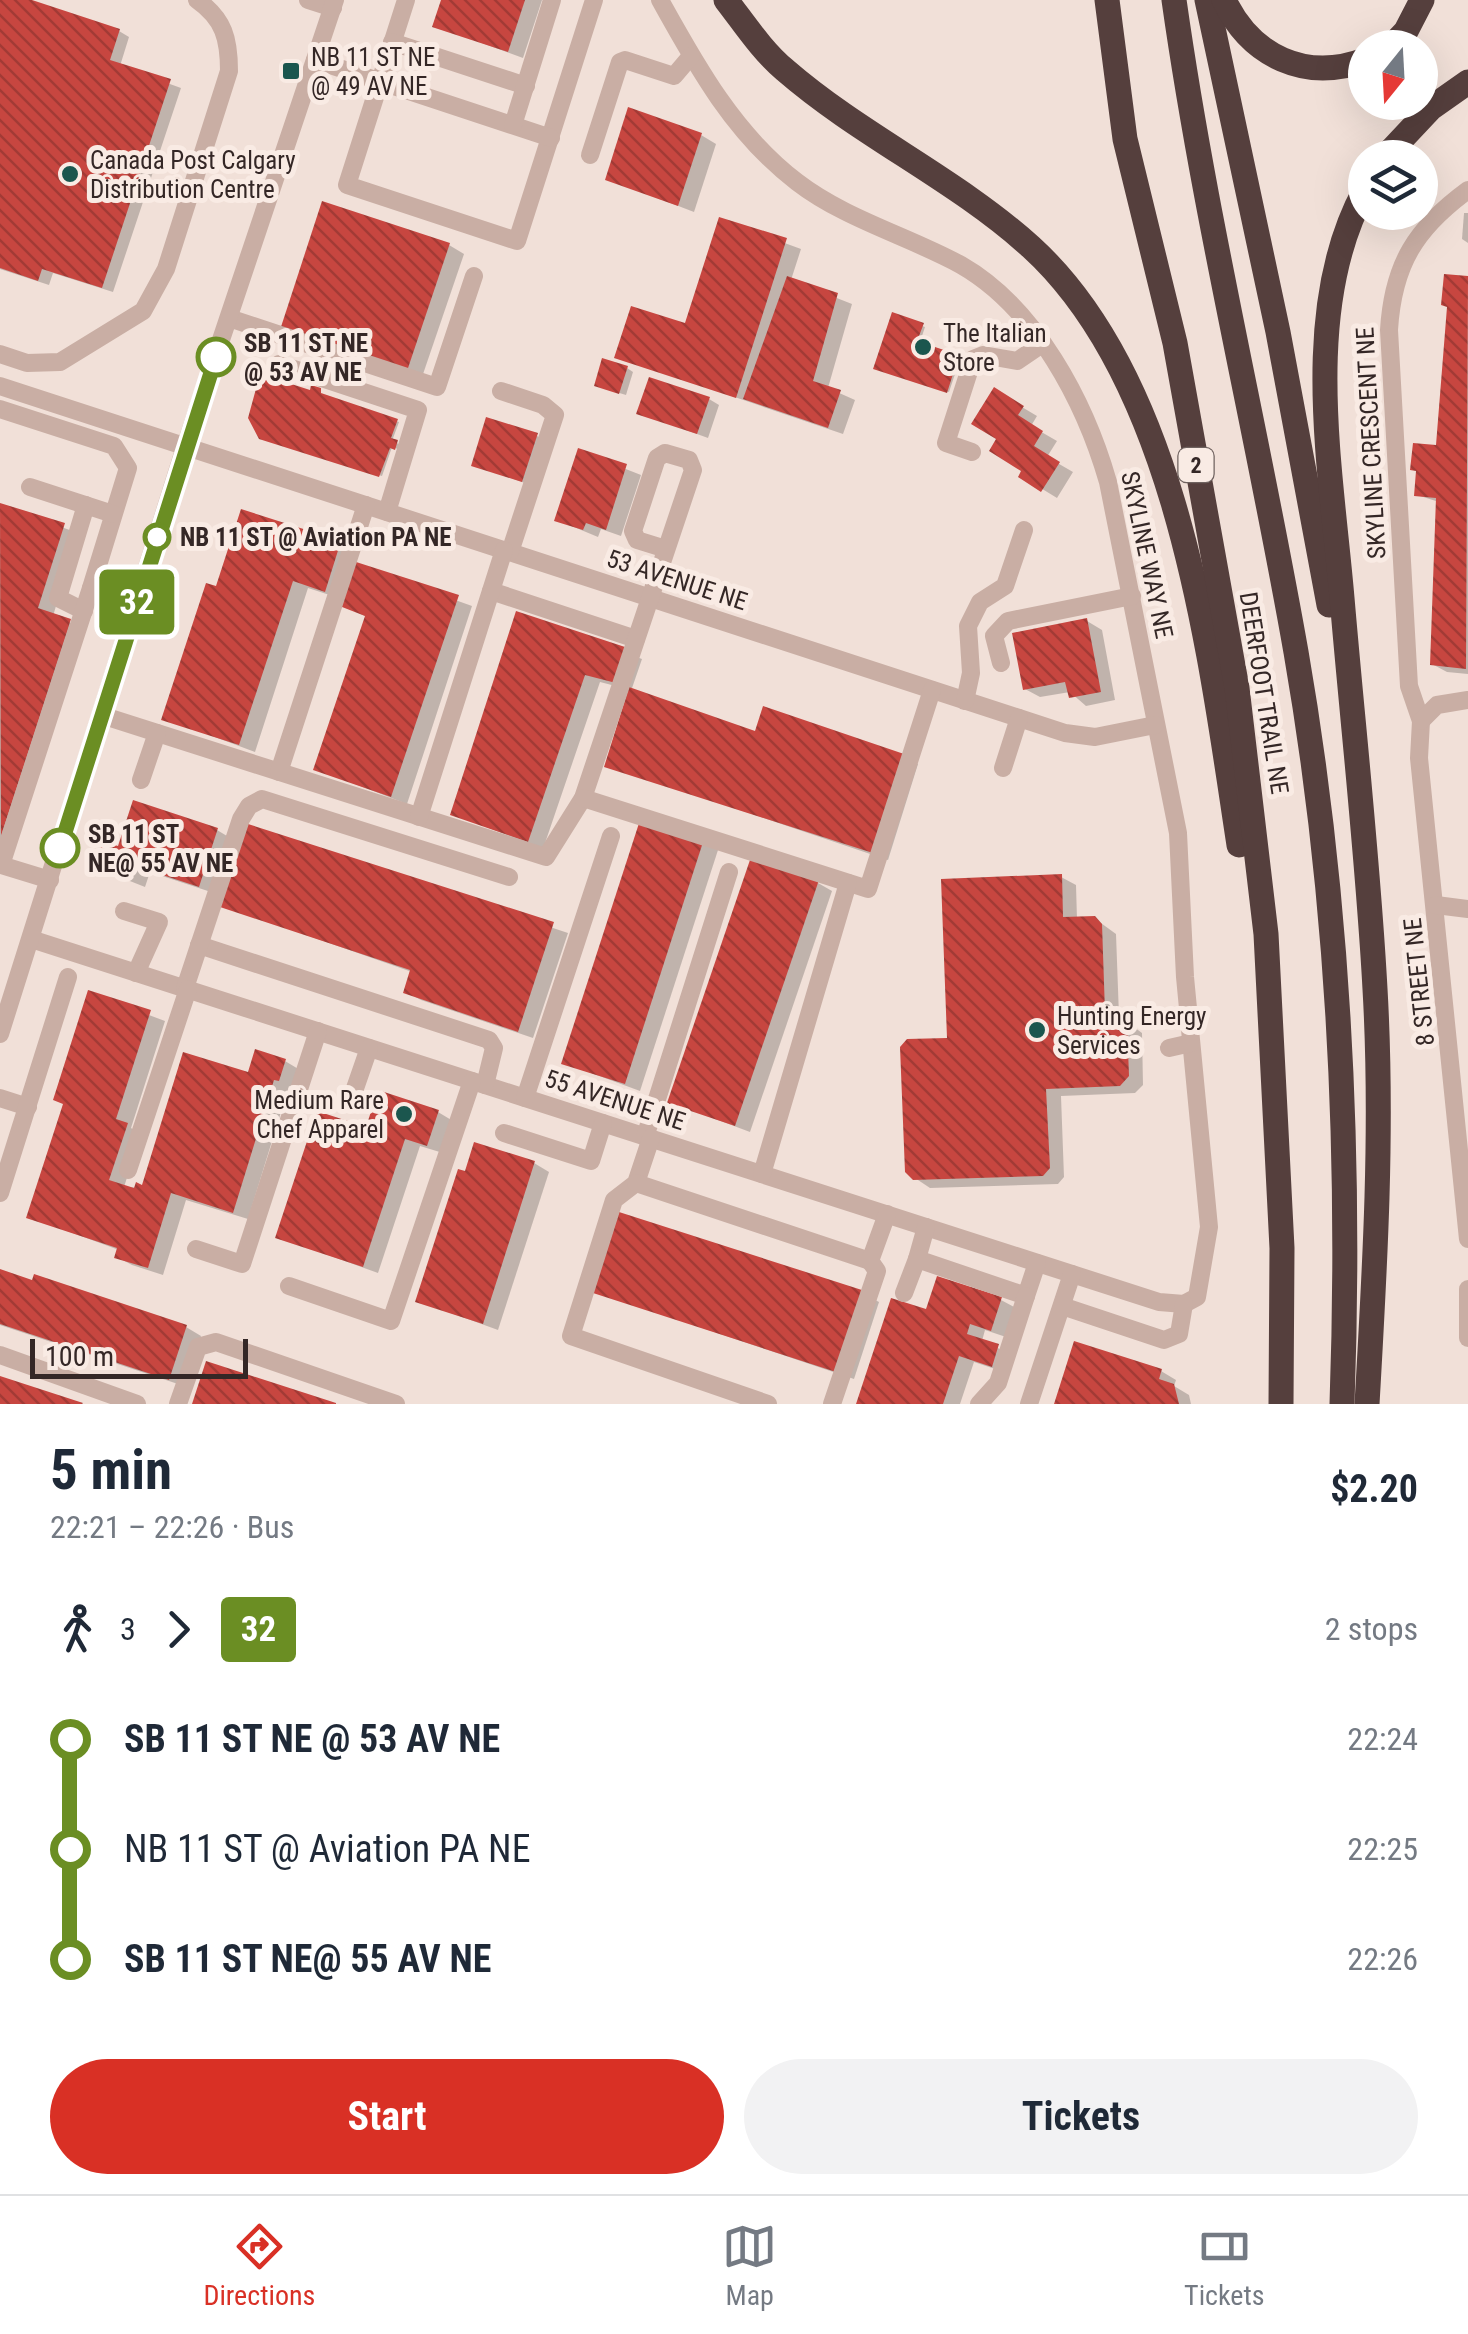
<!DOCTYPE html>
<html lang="en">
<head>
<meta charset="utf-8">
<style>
	body { margin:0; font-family:"Roboto Condensed",sans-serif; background:#f2f2f3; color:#1f2937; height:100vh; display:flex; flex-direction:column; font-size:38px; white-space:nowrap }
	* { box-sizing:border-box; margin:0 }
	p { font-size:32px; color:#747a83 }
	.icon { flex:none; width:55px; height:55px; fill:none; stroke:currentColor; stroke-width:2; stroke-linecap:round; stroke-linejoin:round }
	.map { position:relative; height:1404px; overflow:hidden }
	.sheet { display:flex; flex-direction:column; background:#fff; flex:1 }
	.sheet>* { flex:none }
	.badge { padding:0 20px; border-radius:8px; font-size:35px; line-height:65px }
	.needle { width:65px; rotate:198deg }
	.buttons { position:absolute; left:1348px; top:30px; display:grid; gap:20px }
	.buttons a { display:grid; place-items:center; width:90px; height:90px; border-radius:50%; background:#fff; box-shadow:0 10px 40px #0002; font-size:50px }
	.scale { position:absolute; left:30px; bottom:25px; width:218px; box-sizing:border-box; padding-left:10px; border:5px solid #342726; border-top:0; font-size:28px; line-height:35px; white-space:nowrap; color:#342726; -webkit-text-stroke:8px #f9ebe4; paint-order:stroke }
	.map>.badge { position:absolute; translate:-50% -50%; box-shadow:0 0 0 5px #fff }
	.legs { display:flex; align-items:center; gap:15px; height:110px; padding:0 50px; font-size:32px }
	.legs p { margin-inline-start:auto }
	.headline { display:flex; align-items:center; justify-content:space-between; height:170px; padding:0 50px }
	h1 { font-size:55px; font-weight:700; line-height:75px }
	.primary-button { display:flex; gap:20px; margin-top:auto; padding:20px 50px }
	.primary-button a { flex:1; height:115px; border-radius:60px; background:#d93025; color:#fff; font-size:40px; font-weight:700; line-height:115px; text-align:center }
	.primary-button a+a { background:#f2f2f3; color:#1f2937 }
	ul { padding:0 50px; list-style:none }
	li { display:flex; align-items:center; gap:35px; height:110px; font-size:38px }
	li i { display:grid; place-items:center; width:15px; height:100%; margin:0 12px; background:currentColor }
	li i::after { content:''; width:25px; height:25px; margin:-12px; border:8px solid; border-radius:50%; background:#fff }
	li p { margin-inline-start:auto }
	li:first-child i { background:linear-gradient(#0000 50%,currentColor 0) }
	li:last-child i { background:linear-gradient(currentColor 50%,#0000 0) }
	.tab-bar { display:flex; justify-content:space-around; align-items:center; height:140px; border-top:2px solid #e0e1e3; background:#fff; font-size:28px; color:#747a83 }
	.tab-bar a { display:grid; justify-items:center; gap:5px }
	.tab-bar .current { color:#d93025 }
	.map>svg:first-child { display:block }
	.shadow { fill:#0003 }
	.building { fill:url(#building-back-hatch) }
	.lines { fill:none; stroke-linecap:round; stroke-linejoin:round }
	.minor { stroke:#c9aea4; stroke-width:18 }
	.highway { stroke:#553f3d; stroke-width:25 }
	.line-1-casing { stroke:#fff; stroke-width:22 }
	.line-1 { stroke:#6b8e23; stroke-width:15 }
	.poi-dot { fill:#1b564e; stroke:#f9ebe4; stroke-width:4 }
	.stop-1-dot { fill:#fff; stroke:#6b8e23; stroke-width:5 }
	.labels { text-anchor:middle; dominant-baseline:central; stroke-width:10; stroke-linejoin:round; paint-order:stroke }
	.shield { fill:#f9ebe4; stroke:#6f625f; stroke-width:2.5 }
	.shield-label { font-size:22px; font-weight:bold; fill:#342726 }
	.poi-label { font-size:25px; fill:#342726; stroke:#f9ebe4; text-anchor:start }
	.stop-label { font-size:25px; font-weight:bold; fill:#342726; stroke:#f9ebe4; text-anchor:start }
	.street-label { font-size:25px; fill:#342726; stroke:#f9ebe4 }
</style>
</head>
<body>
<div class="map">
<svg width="1468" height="1404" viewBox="0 0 1468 1404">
	<defs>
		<pattern id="building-back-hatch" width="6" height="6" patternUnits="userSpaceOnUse" patternTransform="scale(2.5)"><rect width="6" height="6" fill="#c74640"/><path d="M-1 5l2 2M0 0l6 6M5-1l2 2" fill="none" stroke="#a23a35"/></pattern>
	</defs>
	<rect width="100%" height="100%" fill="#f1e0d8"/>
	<g class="shadow">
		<path d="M0,0H24L119,31L129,37L120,66L181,88L113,292L53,273L49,285L0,269Z"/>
		<path d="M444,0H542L523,58L435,26Z"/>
		<path d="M701,135L716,144L694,212L608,179Z"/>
		<path d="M1464,213H1468V243L1462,239Z"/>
		<path d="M721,220L801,249L791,280L852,304L828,388L855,400L843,434L617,357L687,326Z"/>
		<path d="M449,245L464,254L421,380L282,331Z"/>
		<path d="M1446,277L1468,279V674L1447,672L1432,664L1439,502L1417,495L1438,448L1449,307Z"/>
		<path d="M893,316L925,327L921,339L929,342L928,347L960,359L949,392L879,369Z"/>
		<path d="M627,368L633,372L626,395L603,388Z"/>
		<path d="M313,388L323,396L399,422L392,441L399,444L398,449L392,447L382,476L264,439Z"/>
		<path d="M995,391L1037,416L1031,426L1057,441L1047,457L1073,472L1057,498L1021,476L1025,470L1000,438Z"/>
		<path d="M709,399L719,405L708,438L639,413Z"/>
		<path d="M537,436L548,442L533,486L474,465Z"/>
		<path d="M580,451L641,475L621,536L601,529L598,537L557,520Z"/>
		<path d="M0,505L78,533L53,616L85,630L0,846Z"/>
		<path d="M243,512L340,544L355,552L352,563L472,606L407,804L316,769L367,617L340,604L342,599L308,588L255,752L164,718L218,589Z"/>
		<path d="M518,614L642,659L631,691L757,734L903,756L918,764L888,860L607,765L631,690L600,682L543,849L453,814Z"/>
		<path d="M1087,621L1102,630L1115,700L1086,706L1070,692L1040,697L1025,689Z"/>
		<path d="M643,820L718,850L640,1091L564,1063Z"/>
		<path d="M250,827L568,933L533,1038L421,1000L406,992L412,972L223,906Z"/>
		<path d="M217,830L232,839L214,893L150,872L145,887L97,868L120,849Z"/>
		<path d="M1061,877L1076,885L1077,919L1094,918L1116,934L1119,1016L1142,1033L1143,1085L1135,1093L1061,1096L1064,1177L1058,1184L930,1188L915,1178L950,1040Z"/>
		<path d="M818,883L832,891L750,1132L670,1102Z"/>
		<path d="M90,993L165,1021L131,1128L141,1134L124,1187L144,1188L250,1075L285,1061L300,1070L294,1088L289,1086L248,1219L186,1200L163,1275L132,1265L117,1257L119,1250L29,1217L66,1105Z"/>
		<path d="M438,1112L453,1121L443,1153L420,1146L378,1273L278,1237L368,1130Z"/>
		<path d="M534,1163L549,1172L498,1330L418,1301Z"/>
		<path d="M0,1272L186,1327L201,1336L184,1386L0,1325Z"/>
		<path d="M596,1292L864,1294L879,1302L854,1379Z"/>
		<path d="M1001,1300L1016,1308L1006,1337L985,1330L982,1341L1013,1355L1007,1373L974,1362L960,1404H859L928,1312Z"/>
		<path d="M1161,1371L1176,1380L1174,1386L1189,1395L1191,1404H1057Z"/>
	</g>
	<g class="building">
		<path d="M0,0H32L120,29L110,60L171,79L102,288L42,269L38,281L0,268Z"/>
		<path d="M441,0H525L508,52L432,27Z"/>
		<path d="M628,107L702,133L678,206L605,180Z"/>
		<path d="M322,201L450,243L406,374L279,333Z"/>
		<path d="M719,217L787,238L736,398L614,358L631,306L685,323Z"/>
		<path d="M1444,274L1468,276L1466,669L1430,665L1436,498L1414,496L1416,471L1410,470L1413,443L1436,445L1447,307L1441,305Z"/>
		<path d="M787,276L838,293L813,381L841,390L828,428L743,399Z"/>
		<path d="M892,312L924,323L919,336L928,339L926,344L959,355L947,393L873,369Z"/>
		<path d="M602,358L628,366L619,394L594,386Z"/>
		<path d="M260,374L310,390L311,385L321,388V393L398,419L391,438L398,440L395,450L390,448L379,477L259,439L248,418Z"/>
		<path d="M649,377L710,397L697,434L636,414Z"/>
		<path d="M994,387L1024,406L1018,415L1043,431L1034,446L1060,462L1041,492L1018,477L1021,471L989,451L996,439L971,424Z"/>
		<path d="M486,417L538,433L522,482L471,466Z"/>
		<path d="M578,448L627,464L606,530L586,523L583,530L554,521Z"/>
		<path d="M0,503L65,523L38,608L71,619L1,836Z"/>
		<path d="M241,509L341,541L325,592L293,581L239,745L161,720L206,583L216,586Z"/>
		<path d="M353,561L459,595L391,797L313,770L365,616L337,605Z"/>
		<path d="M516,611L628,648L616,683L585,675L528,842L450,815Z"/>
		<path d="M1087,618L1101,692L1069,698L1065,682L1023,690L1012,633Z"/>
		<path d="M629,687L755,731L763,706L904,754L873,853L604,767Z"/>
		<path d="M133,800L218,828L199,887L135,866L129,881L94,869L103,841L118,846Z"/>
		<path d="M641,817L704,839L625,1084L561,1064Z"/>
		<path d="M248,824L554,922L518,1032L403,993L410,970L220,907Z"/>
		<path d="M751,857L819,880L735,1126L667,1103Z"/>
		<path d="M1062,874L1063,917L1095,916L1102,924L1105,1012H1116L1127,1022L1129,1076L1120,1086L1046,1089L1050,1168L1043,1176L913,1180L905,1172L900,1047L907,1039L947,1038L941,879Z"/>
		<path d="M88,990L151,1010L116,1119L128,1123L109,1180L134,1188L136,1182L142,1185L183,1052L248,1072L255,1049L286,1059L279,1081L274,1080L233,1213L171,1193L148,1268L114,1258L117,1248L26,1218L63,1104L53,1100Z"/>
		<path d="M378,1090L439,1110L427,1146L405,1139L363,1267L275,1238L317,1111L366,1127Z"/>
		<path d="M474,1142L535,1161L483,1324L415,1302L458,1169L465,1171Z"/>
		<path d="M619,1212L865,1291L839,1373L593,1293Z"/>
		<path d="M0,1269L32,1280L34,1274L187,1325L169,1380L0,1324Z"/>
		<path d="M937,1276L1002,1297L991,1331L970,1324L967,1334L999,1344L992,1367L959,1356L943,1404H856L891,1298L926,1309Z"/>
		<path d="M1074,1341L1162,1369L1159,1379L1174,1384L1179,1404H1054Z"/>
		<path d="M206,1361L336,1403V1404H192Z"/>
		<path d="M0,1376L83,1403L82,1404H0Z"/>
	</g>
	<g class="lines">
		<g class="minor">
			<path d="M308,0L333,8"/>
			<path d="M406,0L347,185L517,241L594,0"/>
			<path d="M660,0C697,67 735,135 797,182C845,219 908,236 961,265C1036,308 1085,402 1108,482L1178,833L1185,977L1209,1227L1197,1297L1184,1304"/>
			<path d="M392,42L526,86"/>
			<path d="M315,60L551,138"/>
			<path d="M513,125L552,0"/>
			<path d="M590,155L620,62L625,60L674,76L691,56"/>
			<path d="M1468,190C1416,228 1393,264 1389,330L1409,686L1421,721L1419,758L1468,1239"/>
			<path d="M229,318L437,387L474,276"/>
			<path d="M0,354L27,363L60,362L143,311L166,269L229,71C229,39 224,19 197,0"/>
			<path d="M279,364L418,410L387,512"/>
			<path d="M0,386L1065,733L1095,737L1155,725"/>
			<path d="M501,391L543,405L555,415L510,552"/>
			<path d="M0,409L114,446L128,468L91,588"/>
			<path d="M972,452L946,443L973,359L983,355L1017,361L1042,344"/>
			<path d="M30,487L113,514"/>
			<path d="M491,591L636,639"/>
			<path d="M84,611L58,598L86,505"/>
			<path d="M1001,663L994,636L1008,621L1132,596"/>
			<path d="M965,701L971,673L968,626L980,602L1005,586L1024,530"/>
			<path d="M101,715L546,857L583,798L693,470L689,460L665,453L657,458L633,531L637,540L666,549"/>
			<path d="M1421,721L1437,705L1468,700"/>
			<path d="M1003,768L1019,718"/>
			<path d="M279,772L366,505"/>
			<path d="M141,780L157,733"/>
			<path d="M583,798L868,889L932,690"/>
			<path d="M419,817L504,550"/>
			<path d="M50,880L1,865L91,588L137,602"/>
			<path d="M1436,905L1468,909"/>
			<path d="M124,911L159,922L136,973"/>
			<path d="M31,939L1159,1302L1184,1304"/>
			<path d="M199,945L489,1040L494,1048L485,1085"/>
			<path d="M185,988L241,819L249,806L262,799L509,877"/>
			<path d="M0,1034L185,447L335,0"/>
			<path d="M1169,1048L1191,1043"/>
			<path d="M352,1097L369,1048"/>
			<path d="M0,1098L28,1107"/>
			<path d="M525,1098L611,836"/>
			<path d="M504,1133L591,1161L603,1123"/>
			<path d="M645,1137L729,872"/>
			<path d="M651,1138L636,1183L614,1200L571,1336L768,1404"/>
			<path d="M128,1170L188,989"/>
			<path d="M762,1174L848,883"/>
			<path d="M636,1183L870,1261"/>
			<path d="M0,1193L68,977"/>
			<path d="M926,1227L917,1259L1026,1296L1037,1263"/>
			<path d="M196,1249L242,1264L318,1031"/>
			<path d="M289,1286L391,1321L472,1081"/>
			<path d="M1468,1289V1338"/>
			<path d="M904,1293L917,1259"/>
			<path d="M1062,1306L1164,1340L1179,1334L1184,1304"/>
			<path d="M0,1355L137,1404"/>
			<path d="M178,1404L198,1347L216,1342L396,1404"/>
			<path d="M832,1404L877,1271L870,1261L887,1214"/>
			<path d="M979,1404L998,1383L1026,1296"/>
			<path d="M1029,1404L1072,1274"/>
		</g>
		<g class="highway">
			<path d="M726,0C744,23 762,51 785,70C861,136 956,179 1031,247C1179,382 1210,656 1239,845"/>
			<path d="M1107,0L1125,139L1175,343L1237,688L1266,934L1282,1248L1281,1404"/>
			<path d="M1174,0C1205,219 1258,435 1296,652C1339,899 1351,1154 1342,1404"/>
			<path d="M1207,0L1278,332L1329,605"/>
			<path d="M1224,0C1251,57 1306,82 1365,60"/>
			<path d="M1390,48L1406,31L1422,0"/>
			<path d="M1384,158L1431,108L1468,82"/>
			<path d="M1365,190C1300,308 1331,469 1342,598C1353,728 1368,859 1375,989C1383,1128 1375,1266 1367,1404"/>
		</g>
	</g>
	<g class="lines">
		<defs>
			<path id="line-1" d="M60,848L216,357"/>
		</defs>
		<use href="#line-1" class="line-1-casing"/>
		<use href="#line-1" class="line-1"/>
	</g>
	<g class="poi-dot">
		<rect x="281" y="61" width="20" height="20" rx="5"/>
		<circle cx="70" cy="174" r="10"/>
		<circle cx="923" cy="347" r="10"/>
		<circle cx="1037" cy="1030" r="10"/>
		<circle cx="404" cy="1114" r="10"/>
	</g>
	<g class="stop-1-dot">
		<circle cx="216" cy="357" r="18"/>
		<circle cx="157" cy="537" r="12"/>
		<circle cx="60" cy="848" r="18"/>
	</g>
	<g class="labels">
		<rect class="shield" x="1178.5" y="448" width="35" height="34" rx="8"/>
		<g class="shield-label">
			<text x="1196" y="465">2</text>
		</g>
		<g class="poi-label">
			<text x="311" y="57">NB 11 ST NE<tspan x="311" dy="29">@ 49 AV NE</tspan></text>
			<text x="90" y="160">Canada Post Calgary<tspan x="90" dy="29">Distribution Centre</tspan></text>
			<text x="943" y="333">The Italian<tspan x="943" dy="29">Store</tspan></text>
			<text x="1057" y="1016">Hunting Energy<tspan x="1057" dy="29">Services</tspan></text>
			<text x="384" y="1100" text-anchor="end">Medium Rare<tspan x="384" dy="29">Chef Apparel</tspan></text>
		</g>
		<g class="stop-label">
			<text x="244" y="343">SB 11 ST NE<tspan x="244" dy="29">@ 53 AV NE</tspan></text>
			<text x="180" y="537">NB 11 ST @ Aviation PA NE</text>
			<text x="88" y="834">SB 11 ST<tspan x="88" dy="29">NE@ 55 AV NE</tspan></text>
		</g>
		<g class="street-label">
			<text transform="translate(1371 443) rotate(-93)">SKYLINE CRESCENT NE</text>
			<text transform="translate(1147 555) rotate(78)">SKYLINE WAY NE</text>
			<text transform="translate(677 580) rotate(18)">53 AVENUE NE</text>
			<text transform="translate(1264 693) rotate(81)">DEERFOOT TRAIL NE</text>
			<text transform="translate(1419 982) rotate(-96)">8 STREET NE</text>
			<text transform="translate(615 1100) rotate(18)">55 AVENUE NE</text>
		</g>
	</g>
</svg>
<div class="buttons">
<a><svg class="needle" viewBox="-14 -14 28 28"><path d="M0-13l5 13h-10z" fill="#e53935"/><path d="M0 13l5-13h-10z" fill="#747a83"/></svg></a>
<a><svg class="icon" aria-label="layers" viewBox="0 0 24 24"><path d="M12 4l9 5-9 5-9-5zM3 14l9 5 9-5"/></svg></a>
</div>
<div class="scale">100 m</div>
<b class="badge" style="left:137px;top:602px;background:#6b8e23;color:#fff">32</b>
</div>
<section class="sheet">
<div class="headline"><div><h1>5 min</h1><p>22:21 – 22:26 · Bus</p></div><b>$2.20</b></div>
<div class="legs"><svg class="icon" aria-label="walk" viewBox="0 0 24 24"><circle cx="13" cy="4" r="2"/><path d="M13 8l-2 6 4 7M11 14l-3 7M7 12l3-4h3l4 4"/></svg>3<svg class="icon" aria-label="forward" viewBox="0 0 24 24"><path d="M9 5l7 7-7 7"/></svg><b class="badge" style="background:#6b8e23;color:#fff">32</b><p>2 stops</p></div>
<ul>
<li><i style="color:#6b8e23"></i><b>SB 11 ST NE @ 53 AV NE</b><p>22:24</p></li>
<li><i style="color:#6b8e23"></i><span>NB 11 ST @ Aviation PA NE</span><p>22:25</p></li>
<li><i style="color:#6b8e23"></i><b>SB 11 ST NE@ 55 AV NE</b><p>22:26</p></li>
</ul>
<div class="primary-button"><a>Start</a><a>Tickets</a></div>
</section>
<nav class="tab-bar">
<a class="current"><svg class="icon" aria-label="directions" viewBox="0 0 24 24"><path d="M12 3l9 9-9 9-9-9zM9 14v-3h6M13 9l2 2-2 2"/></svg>Directions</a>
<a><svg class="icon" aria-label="map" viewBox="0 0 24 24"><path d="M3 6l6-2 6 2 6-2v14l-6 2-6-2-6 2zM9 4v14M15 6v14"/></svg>Map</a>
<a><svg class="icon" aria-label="tickets" viewBox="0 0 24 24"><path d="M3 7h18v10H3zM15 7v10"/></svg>Tickets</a>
</nav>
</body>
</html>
